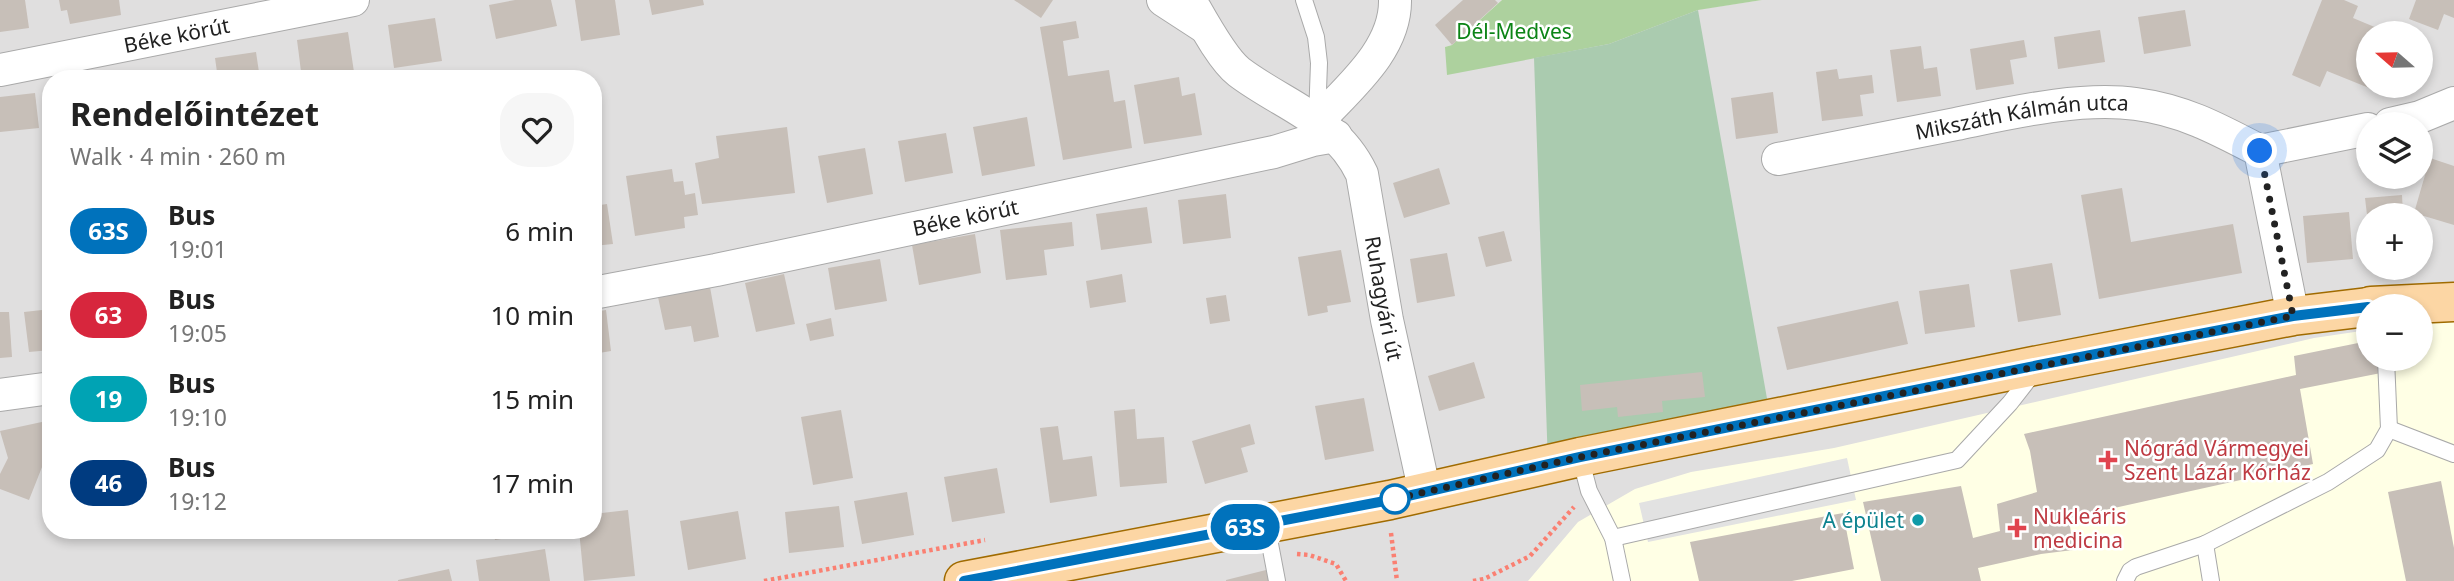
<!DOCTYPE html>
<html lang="en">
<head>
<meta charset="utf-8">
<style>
	body { margin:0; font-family:"Noto Sans",sans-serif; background:#f6f6f6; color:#222; height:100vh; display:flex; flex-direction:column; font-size:26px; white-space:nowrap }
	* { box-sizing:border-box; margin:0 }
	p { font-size:23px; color:#767676 }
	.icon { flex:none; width:38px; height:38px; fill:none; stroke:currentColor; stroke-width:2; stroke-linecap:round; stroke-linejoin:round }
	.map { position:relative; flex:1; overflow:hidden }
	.details { position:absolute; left:42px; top:70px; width:560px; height:469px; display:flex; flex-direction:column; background:#fff; border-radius:28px; box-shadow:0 4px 10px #0003 }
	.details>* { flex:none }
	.badge { padding:0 14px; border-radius:23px; font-size:24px; line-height:46px }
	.needle { width:46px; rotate:290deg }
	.tools { position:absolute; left:2356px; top:21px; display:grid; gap:14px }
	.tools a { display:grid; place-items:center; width:77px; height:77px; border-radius:50%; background:#fff; box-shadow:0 4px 10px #0003; font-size:35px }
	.you { position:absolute; width:35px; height:35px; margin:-18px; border:5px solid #fff; border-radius:50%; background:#1a73e8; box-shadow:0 0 0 10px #1a73e833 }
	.map>.badge { position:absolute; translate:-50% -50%; box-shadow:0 0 0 4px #fff }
	.round { display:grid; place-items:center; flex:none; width:74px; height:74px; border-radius:28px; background:#f6f6f6 }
	.head { display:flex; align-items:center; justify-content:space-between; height:119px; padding:0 28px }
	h1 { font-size:33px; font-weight:700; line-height:52px }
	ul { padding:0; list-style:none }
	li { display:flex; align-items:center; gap:21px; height:84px; padding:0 28px }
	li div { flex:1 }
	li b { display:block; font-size:26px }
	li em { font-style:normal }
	li .badge { min-width:77px; font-weight:700; text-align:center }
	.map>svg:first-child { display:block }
	.residential { fill:#e0dfdf; fill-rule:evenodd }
	.education { fill:#ffffe5 }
	.forest { fill:#add19e }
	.cemetery { fill:#aacbaf }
	.parking { fill:#e2e2e2 }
	.building { fill:#c7bfb8 }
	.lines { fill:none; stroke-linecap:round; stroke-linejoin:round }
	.lane-casing { stroke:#a9a9a9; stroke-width:18 }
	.street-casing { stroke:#a9a9a9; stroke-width:34 }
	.primary-casing { stroke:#a06b00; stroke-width:41 }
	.path { stroke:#fa8072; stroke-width:4.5; stroke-dasharray:3.5 3.5; stroke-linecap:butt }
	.lane { stroke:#fff; stroke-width:16 }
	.street { stroke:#fff; stroke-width:32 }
	.primary { stroke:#fcd6a4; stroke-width:38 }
	.line-casing { stroke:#fff; stroke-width:16 }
	.line { stroke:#0072bc; stroke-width:10 }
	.walk { stroke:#222; stroke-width:7; stroke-dasharray:0 12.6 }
	.health-dot { fill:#e0444e; stroke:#fff; stroke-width:2.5 }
	.stop-dot { fill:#fff; stroke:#0072bc; stroke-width:3.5 }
	.culture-dot { fill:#0f9aa8; stroke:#fff; stroke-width:2.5 }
	.labels { text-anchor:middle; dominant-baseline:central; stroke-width:5; stroke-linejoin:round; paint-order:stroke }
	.park-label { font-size:21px; fill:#0c8416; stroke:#fff }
	.street-label { font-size:21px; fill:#222; stroke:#fff }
	.health-label { font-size:21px; fill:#be3a42; stroke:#fff; text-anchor:start }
	.culture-label { font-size:21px; fill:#0d838f; stroke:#fff; text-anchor:end }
</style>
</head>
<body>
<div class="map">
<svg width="2454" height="581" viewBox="0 0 2454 581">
	<rect width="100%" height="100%" fill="#f2efe9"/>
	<path class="residential" d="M0,0H1502L1452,45L1445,47L1762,0H2454V581H0ZM2368,33H2420V86H2368ZM51,79H593V530H51ZM2368,124H2420V177H2368ZM2368,215H2420V268H2368ZM2368,306H2420V359H2368Z"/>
	<path class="education" d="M2454,320V581H1528L1578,522L1635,489L1691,472L1834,448L2314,338L2368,330V359H2420V323Z"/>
	<path class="forest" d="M1502,0H1762L1698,10L1609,44L1447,75L1445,47L1452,45Z"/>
	<path class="cemetery" d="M1698,10L1771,421L1548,465L1534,58L1609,44Z"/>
	<path class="parking" d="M1847,458L1856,500L1648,542L1639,503Z"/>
	<g class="building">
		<path d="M0,0H25L29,28L0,32Z"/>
		<path d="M59,0H119L121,15L70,24L67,10L61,11Z"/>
		<path d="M515,0H551L557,26L496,39L489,5Z"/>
		<path d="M575,0H615L620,35L581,41Z"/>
		<path d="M649,0H703L704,5L652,15Z"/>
		<path d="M1014,0H1053L1041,18Z"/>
		<path d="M1463,0H1495L1498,3L1452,45L1435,25Z"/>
		<path d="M2322,0H2344L2358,6L2353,18L2389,33H2368V86H2381L2379,92L2327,71L2320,87L2292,75Z"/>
		<path d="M2416,0H2454V18L2444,14L2438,30L2409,19Z"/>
		<path d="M2185,10L2191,46L2144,54L2138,17Z"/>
		<path d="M435,18L442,61L394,68L388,25Z"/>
		<path d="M1076,21L1079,38L1063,41L1068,76L1109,70L1114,102L1125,100L1132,148L1063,160L1040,27Z"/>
		<path d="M2100,30L2105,62L2058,69L2054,37Z"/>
		<path d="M348,32L354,72L317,79H302L297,40Z"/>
		<path d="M2024,40L2027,57L2010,60L2014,84L1976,90L1970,49Z"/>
		<path d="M1921,46L1924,69L1937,67L1941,96L1897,102L1890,50Z"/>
		<path d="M256,52L260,79H218L215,58Z"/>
		<path d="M1837,69L1839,79L1872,75L1874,93L1860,95L1863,116L1822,121L1816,72Z"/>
		<path d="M1179,77L1182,96L1195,93L1202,135L1144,144L1134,85Z"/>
		<path d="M1773,92L1778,133L1736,139L1731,98Z"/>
		<path d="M35,93L39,128L0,132V97Z"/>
		<path d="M1027,117L1035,166L982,176L973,127Z"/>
		<path d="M787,127L795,193L702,204L695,163L719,158L716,136Z"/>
		<path d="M946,133L953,173L905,182L898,141Z"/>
		<path d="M865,148L873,194L827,203L818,156Z"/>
		<path d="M2430,158L2454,166V225L2414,213Z"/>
		<path d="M1439,168L1450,204L1404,218L1393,183Z"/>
		<path d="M672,169L674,182L683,181L685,195L695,193L698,215L684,217L685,228L635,236L626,176Z"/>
		<path d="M2122,188L2131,242L2233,224L2242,273L2099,299L2081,195Z"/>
		<path d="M1226,194L1231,238L1183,244L1178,200Z"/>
		<path d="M2402,195L2403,213L2367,215L2365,198Z"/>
		<path d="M607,204L613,244L593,246V206Z"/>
		<path d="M1147,207L1152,243L1101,250L1096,214Z"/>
		<path d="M2349,212L2353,259L2307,263L2303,216Z"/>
		<path d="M1072,222L1074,246L1044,250L1047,275L1006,280L1000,230Z"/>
		<path d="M1504,231L1512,261L1486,267L1478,237Z"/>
		<path d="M975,234L981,273L919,285L912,245Z"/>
		<path d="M1341,250L1351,302L1327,306L1328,312L1308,316L1298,257Z"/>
		<path d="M1447,253L1455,296L1417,303L1410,259Z"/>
		<path d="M880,259L887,301L835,310L828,268Z"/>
		<path d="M2052,263L2061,315L2018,322L2010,270Z"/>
		<path d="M784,274L795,324L756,332L745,283Z"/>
		<path d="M1122,274L1126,302L1090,308L1086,281Z"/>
		<path d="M1969,284L1975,327L1925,334L1919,291Z"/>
		<path d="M710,287L719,337L694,342L691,326L665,330L658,297Z"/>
		<path d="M1226,295L1230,321L1210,324L1206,298Z"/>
		<path d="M1898,301L1908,344L1787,370L1777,327Z"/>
		<path d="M51,309V350L29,352L24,312Z"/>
		<path d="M606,310L611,351L593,354V312Z"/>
		<path d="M0,312H9L12,357L0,358Z"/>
		<path d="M831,318L834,336L810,341L806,324Z"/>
		<path d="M2368,341V359H2379L2381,373L2300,389L2313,464L2069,518L2073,550L2041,554L1978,568L1981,581H1881L1863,502L1961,486L1973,538L2000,531L1997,504L2037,492L2030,451L2024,434L2296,375L2294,356Z"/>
		<path d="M1474,362L1485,398L1439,411L1428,376Z"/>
		<path d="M1702,372L1705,397L1662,401L1663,412L1618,417L1617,407L1582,411L1580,385Z"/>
		<path d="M1364,398L1374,451L1325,460L1315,406Z"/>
		<path d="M1135,409L1137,439L1164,437L1167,483L1120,487L1114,411Z"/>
		<path d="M841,410L853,478L813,485L801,417Z"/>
		<path d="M51,420V460L44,462L29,500L0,489V474L8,458L0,431Z"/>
		<path d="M1250,424L1255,444L1241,448L1248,472L1205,484L1192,441Z"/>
		<path d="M1058,426L1063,460L1092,456L1097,496L1050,503L1040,428Z"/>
		<path d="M997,468L1005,513L952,522L944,477Z"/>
		<path d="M2441,481L2454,548V581H2406L2388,492Z"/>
		<path d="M907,492L914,535L862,544L854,501Z"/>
		<path d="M839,506L844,547L789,553L785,512Z"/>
		<path d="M628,510L635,576L584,581L579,530H593V514Z"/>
		<path d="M738,511L746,559L688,570L680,521Z"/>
		<path d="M1843,513L1854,569L1792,581H1699L1690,542Z"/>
		<path d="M493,530H538L539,533L495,540Z"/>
		<path d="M545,549L550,581H479L476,560Z"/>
		<path d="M449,569L452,581H398V580Z"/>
		<path d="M1266,570L1269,581H1226V580Z"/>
	</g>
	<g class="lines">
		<defs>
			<g id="lane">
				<path d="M1304,0L1316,37L1319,63L1317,118"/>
				<path d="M2389,429L2454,454"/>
				<path d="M1580,457L1589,491L1613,538L1622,581"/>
				<path d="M1266,523L1277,581"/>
				<path d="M1613,538L1957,460L2010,403L2035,371"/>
				<path d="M2205,544L2211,581"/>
				<path d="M2125,581L2130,571L2136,567L2205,544L2328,482L2377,450L2389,429L2386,359"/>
			</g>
			<g id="street">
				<path d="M1163,0L1203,26"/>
				<path id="s1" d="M1190,0C1201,19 1222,59 1239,72C1284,106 1336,119 1362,174L1387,320L1425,493"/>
				<path id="s2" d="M0,70L353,0"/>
				<path d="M1317,122C1348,88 1396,50 1395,0"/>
				<path d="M2390,124L2420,117L2454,103"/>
				<path id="s3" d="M1778,159C1837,147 1897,136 1956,124C2010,113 2081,96 2136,104C2183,110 2218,129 2260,151"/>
				<path id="s4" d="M593,293L716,270L1274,152L1313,140L1336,136"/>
				<path d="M2293,316L2260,151L2368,129"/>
				<path d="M0,395L51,388"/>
			</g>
			<g id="primary">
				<path d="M2371,306L2454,302"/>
				<path d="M964,581L1390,500L1580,457L2039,365L2293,316L2368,307"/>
			</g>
		</defs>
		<use href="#lane" class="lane-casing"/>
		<use href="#street" class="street-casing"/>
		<use href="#primary" class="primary-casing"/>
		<g class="path">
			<path d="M1391,533L1397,581"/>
			<path d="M1297,554L1309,555L1336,564L1346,581"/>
			<path d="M764,581L985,540"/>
			<path d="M1473,581L1484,579L1530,556L1574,507"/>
		</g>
		<use href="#lane" class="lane"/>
		<use href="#street" class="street"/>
		<use href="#primary" class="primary"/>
	</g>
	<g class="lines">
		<defs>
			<path id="line" d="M964,581L1390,500L1580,457L2039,365L2293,316L2368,307"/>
		</defs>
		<use href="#line" class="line-casing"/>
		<use href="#line" class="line"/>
		<path class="walk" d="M1395,499L1390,500L1580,457L2293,316L2260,151"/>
	</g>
	<g class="health-dot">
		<path d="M2104.5 449.5h7v7h7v7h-7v7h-7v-7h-7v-7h7z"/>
		<path d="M2013.5 517.5h7v7h7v7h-7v7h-7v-7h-7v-7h7z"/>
	</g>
	<circle class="stop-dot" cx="1395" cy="499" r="14"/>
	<circle class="culture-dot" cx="1918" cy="520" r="7"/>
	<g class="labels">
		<g class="park-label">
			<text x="1514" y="31">Dél-Medves</text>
		</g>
		<g class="street-label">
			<text stroke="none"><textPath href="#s2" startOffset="180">Béke körút</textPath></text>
			<text stroke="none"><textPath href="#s3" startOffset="248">Mikszáth Kálmán utca</textPath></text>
			<text stroke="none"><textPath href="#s4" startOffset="380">Béke körút</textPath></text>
			<text stroke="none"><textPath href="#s1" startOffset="376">Ruhagyári út</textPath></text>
		</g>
		<g class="health-label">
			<text x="2124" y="448">Nógrád Vármegyei<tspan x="2124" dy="24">Szent Lázár Kórház</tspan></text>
			<text x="2033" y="516">Nukleáris<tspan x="2033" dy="24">medicina</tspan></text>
		</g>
		<g class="culture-label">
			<text x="1904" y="520">A épület</text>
		</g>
	</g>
</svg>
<div class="tools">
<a><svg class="needle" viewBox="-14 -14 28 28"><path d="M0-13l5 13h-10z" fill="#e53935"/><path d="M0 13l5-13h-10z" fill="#767676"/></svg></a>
<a><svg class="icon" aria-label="layers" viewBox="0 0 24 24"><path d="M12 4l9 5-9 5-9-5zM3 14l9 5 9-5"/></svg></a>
<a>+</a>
<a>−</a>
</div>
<div class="you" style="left:2260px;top:151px"></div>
<b class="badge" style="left:1245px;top:527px;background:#0072bc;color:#fff">63S</b>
<section class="details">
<div class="head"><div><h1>Rendelőintézet</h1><p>Walk · 4 min · 260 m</p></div><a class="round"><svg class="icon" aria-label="heart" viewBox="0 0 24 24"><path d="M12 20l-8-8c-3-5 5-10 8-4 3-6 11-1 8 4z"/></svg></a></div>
<ul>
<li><span class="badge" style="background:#0072bc;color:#fff">63S</span><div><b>Bus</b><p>19:01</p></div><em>6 min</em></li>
<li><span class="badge" style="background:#d7263d;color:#fff">63</span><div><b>Bus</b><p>19:05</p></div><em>10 min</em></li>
<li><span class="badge" style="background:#00a3b4;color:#fff">19</span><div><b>Bus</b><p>19:10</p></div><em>15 min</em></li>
<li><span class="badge" style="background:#003b80;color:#fff">46</span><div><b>Bus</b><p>19:12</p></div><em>17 min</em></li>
</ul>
</section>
</div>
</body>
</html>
